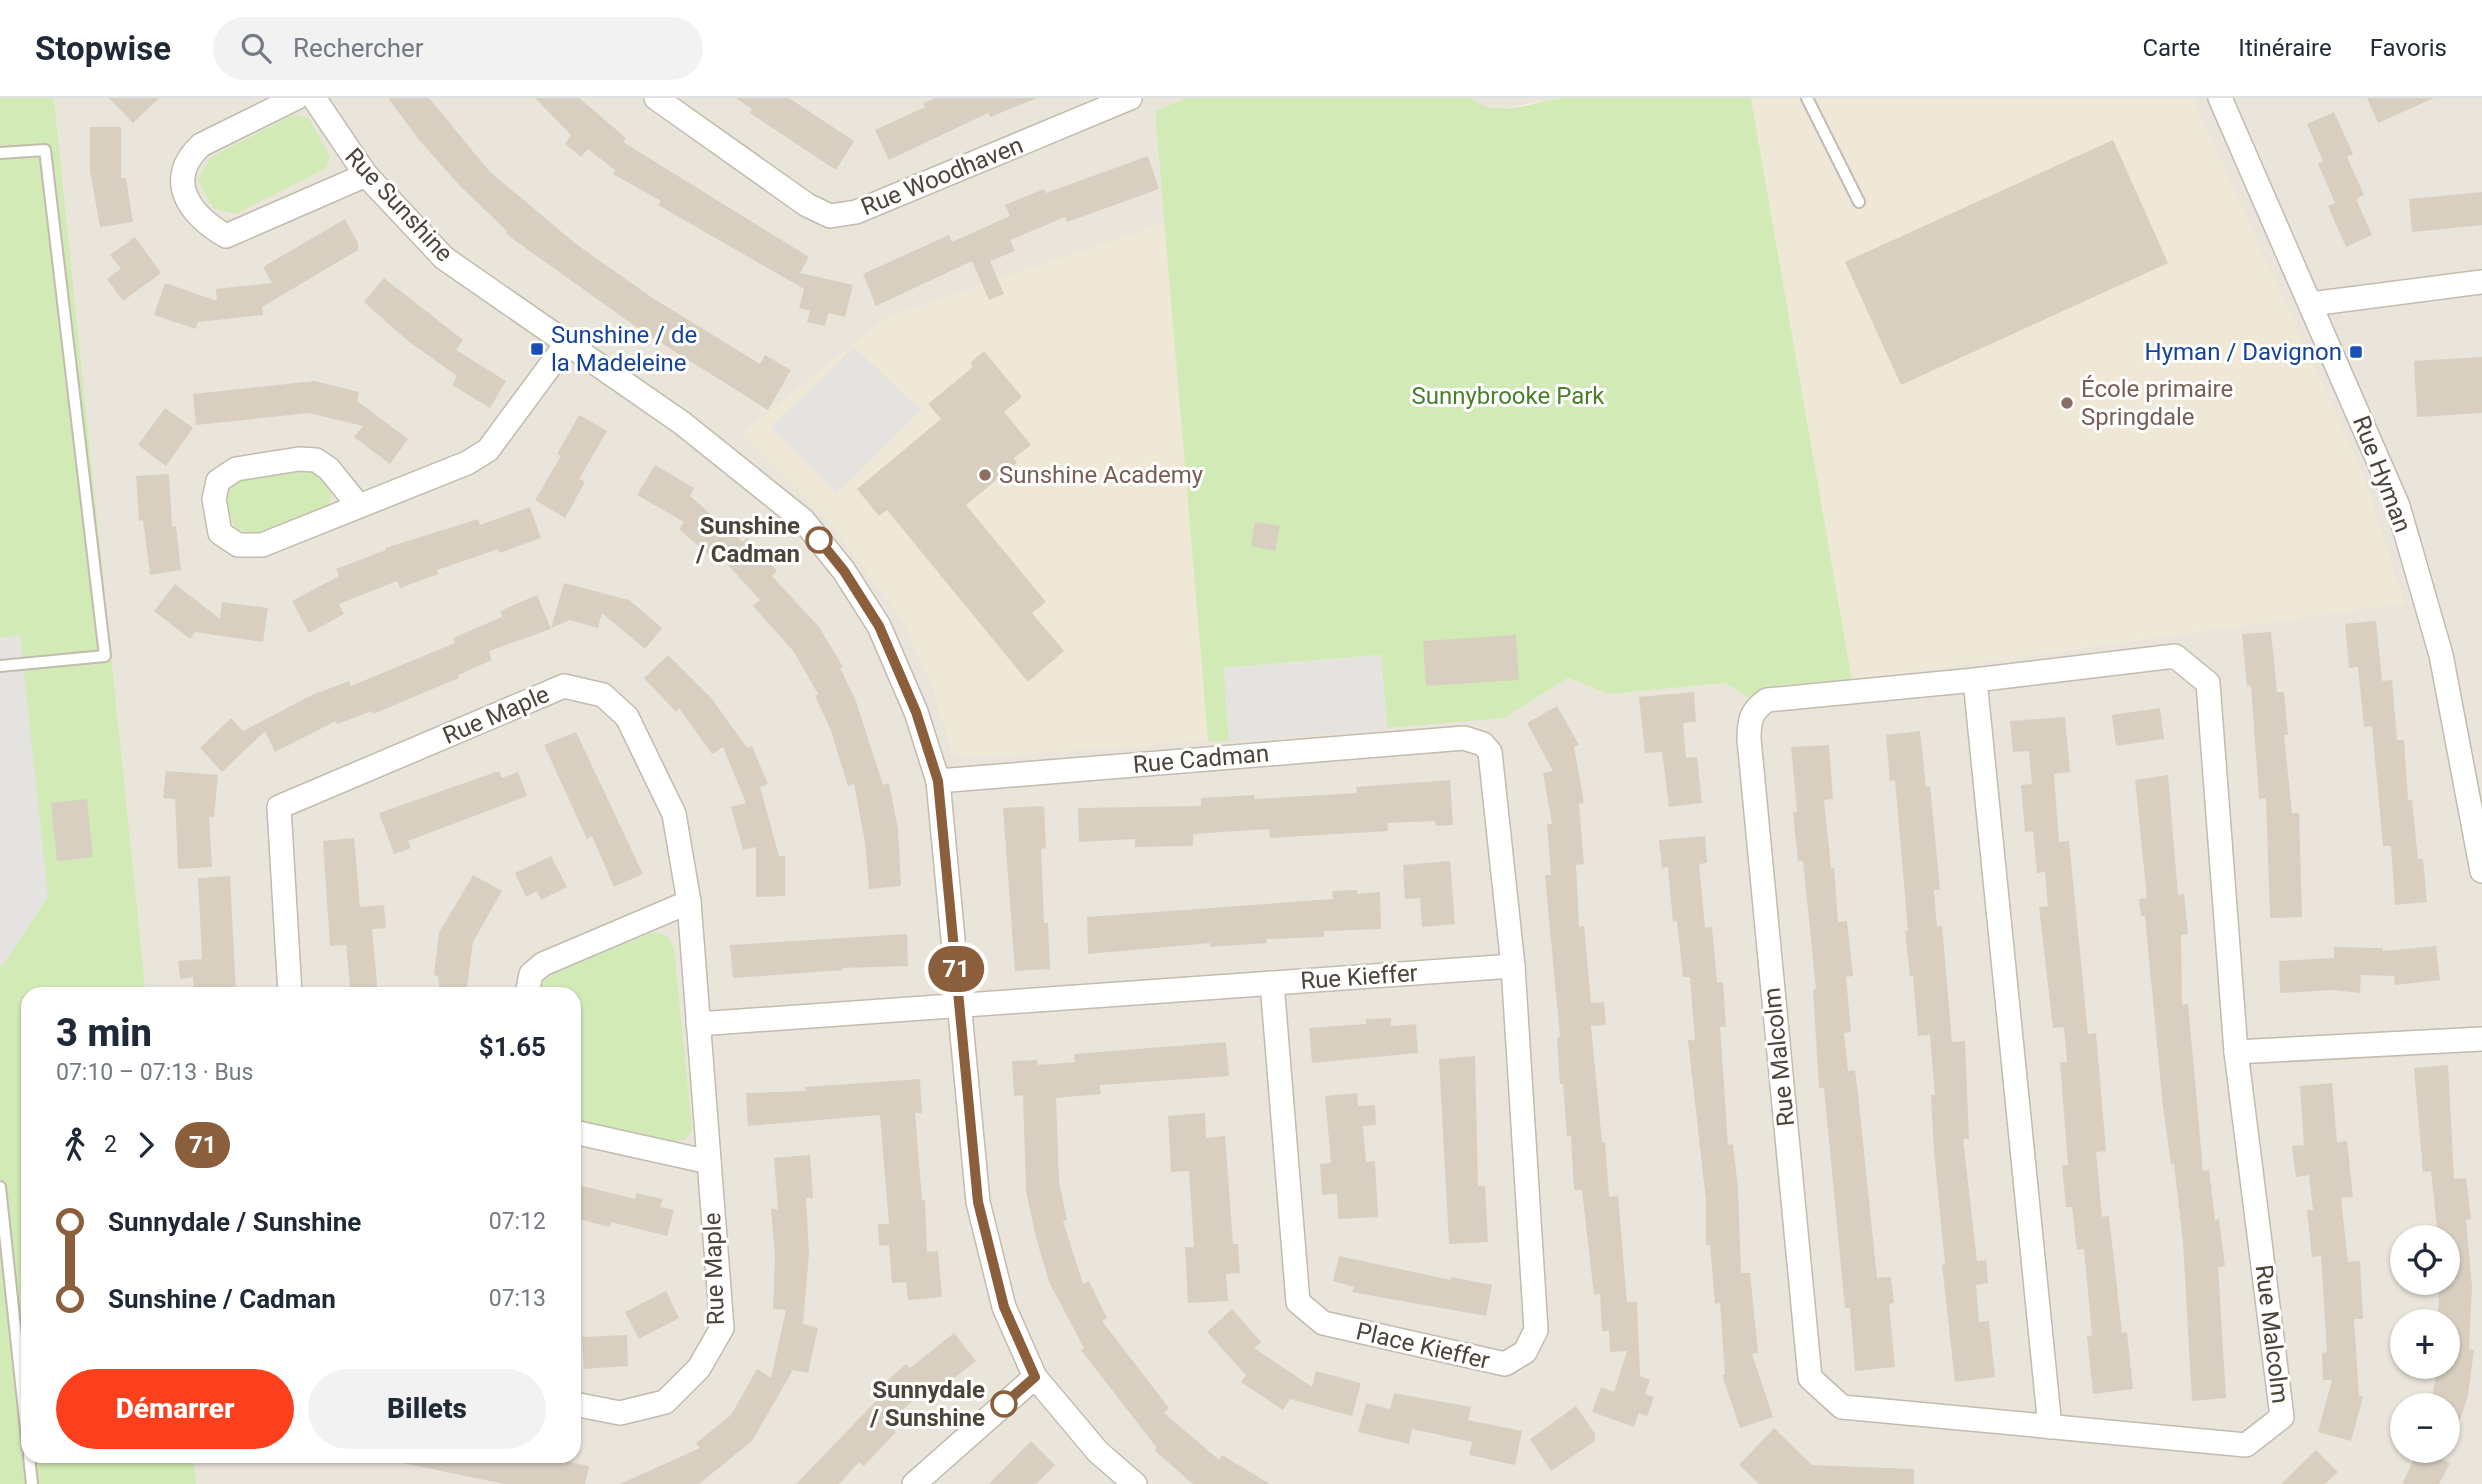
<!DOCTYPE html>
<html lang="fr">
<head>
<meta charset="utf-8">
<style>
	body { margin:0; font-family:Roboto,sans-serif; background:#f2f2f3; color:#1f2937; height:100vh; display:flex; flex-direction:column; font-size:26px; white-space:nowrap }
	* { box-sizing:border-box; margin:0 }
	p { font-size:23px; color:#747a83 }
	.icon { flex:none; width:38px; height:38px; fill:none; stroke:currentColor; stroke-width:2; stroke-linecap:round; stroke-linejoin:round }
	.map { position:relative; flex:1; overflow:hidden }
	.drawer { position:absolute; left:21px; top:889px; width:560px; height:476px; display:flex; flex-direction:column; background:#fff; border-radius:21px; box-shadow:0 2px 5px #0004 }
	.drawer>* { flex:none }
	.badge { padding:0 14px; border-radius:23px; font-size:24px; line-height:46px }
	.controls { position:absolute; left:2390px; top:1127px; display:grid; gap:14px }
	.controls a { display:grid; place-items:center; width:70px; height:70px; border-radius:50%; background:#fff; box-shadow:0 2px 5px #0004; font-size:35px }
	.map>.badge { position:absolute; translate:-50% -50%; box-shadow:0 0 0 4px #fff }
	.legs { display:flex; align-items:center; gap:10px; height:77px; padding:0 35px; font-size:23px }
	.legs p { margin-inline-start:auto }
	.summary { display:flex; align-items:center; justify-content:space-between; height:119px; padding:0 35px }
	h1 { font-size:38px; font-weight:800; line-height:52px }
	.action { display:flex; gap:14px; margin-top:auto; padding:14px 35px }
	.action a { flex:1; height:80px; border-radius:42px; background:#fc3f1d; color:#fff; font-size:28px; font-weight:800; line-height:80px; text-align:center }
	.action a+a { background:#f2f2f3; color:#1f2937 }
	ul { padding:0 35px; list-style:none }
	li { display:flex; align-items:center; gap:24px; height:77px; font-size:26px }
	li i { display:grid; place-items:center; width:10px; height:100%; margin:0 9px; background:currentColor }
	li i::after { content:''; width:18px; height:18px; margin:-9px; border:5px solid; border-radius:50%; background:#fff }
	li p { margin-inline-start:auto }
	li:first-child i { background:linear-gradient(#0000 50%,currentColor 0) }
	li:last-child i { background:linear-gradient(currentColor 50%,#0000 0) }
	header { display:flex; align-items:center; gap:42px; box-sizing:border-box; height:98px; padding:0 35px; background:#fff; border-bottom:2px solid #e0e1e3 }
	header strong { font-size:33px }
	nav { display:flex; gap:38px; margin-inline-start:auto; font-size:24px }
	.search { width:490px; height:63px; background:#f2f2f3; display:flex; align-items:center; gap:18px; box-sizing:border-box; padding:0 24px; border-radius:38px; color:#747a83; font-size:26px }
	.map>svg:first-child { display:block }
	.residential { fill:#eae5da; fill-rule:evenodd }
	.education { fill:#efe8d6 }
	.green { fill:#d2eab5 }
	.parking { fill:#e5e3e0 }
	.building { fill:#d8cfc1 }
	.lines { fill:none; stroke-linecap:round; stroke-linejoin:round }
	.lane-casing { stroke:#c2bbae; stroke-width:14 }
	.street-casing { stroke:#c2bbae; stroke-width:26 }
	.lane { stroke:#fff; stroke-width:10 }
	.street { stroke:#fff; stroke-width:23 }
	.line-1-casing { stroke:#fff; stroke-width:16 }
	.line-1 { stroke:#8b5e3c; stroke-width:10 }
	.transit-dot { fill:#1a4fb4; stroke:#fff; stroke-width:2.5 }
	.education-dot { fill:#8d6e63; stroke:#fff; stroke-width:2.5 }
	.stop-1-dot { fill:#fff; stroke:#8b5e3c; stroke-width:3.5 }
	.labels { text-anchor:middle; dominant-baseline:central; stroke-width:6; stroke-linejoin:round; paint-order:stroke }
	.street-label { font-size:24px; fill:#4b4439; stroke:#fff }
	.transit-label { font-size:24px; fill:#164399; stroke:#fff; text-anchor:start }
	.education-label { font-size:24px; fill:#785e54; stroke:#fff; text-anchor:start }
	.park-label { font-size:24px; fill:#4a7f2a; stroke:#fff }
	.stop-label { font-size:24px; font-weight:bold; fill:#4b4439; stroke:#fff; text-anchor:end }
</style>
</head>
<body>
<header>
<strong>Stopwise</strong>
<div class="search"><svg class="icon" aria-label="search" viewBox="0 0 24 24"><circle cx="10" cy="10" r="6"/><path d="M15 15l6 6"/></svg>Rechercher</div>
<nav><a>Carte</a><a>Itinéraire</a><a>Favoris</a></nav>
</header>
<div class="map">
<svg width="2482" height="1386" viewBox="0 0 2482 1386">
	<rect width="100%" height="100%" fill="#f6f3ec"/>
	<g class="residential">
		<path d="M54,0H1186L1155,13L1165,125L886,220L743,335L826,418L905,526L933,589L952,654L969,660L1504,620L1568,580L1609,596L1725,585L1749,600L1779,587L1852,582L2404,505L2361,373L2192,0H2482V1386H196L193,1358H574V896H146ZM2403,1139H2448V1185H2403ZM2403,1223H2448V1269H2403ZM2403,1307H2448V1353H2403Z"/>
		<path d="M1472,0H1564L1499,11L1480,7Z"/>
	</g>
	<g class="education">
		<path d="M1751,0H2192L2361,373L2404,505L1852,582Z"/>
		<path d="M1165,125L1208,643L969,660L952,654L933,589L905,526L826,418L743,335L886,220Z"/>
	</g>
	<g class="green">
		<path d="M0,0H54L146,896H28V1358H193L196,1386H0Z"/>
		<path d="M1186,0H1471C1497,22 1534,3 1564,0C1625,0 1690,0 1751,0L1852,582L1779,587L1749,600L1725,585L1609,596L1568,580L1504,620L1387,630L1381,557L1224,570L1229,643H1208L1155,13Z"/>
		<path d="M293,17L309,20L330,59L326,70L236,116L213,110L198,82L211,59Z"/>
		<path d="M309,373C327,378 337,393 327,409L255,437L236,430C227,412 221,393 241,382Z"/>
		<path d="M655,834L667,838L674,850L692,1032L685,1042L672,1043L574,1023V896H538L543,884L555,874Z"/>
	</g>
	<g class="parking">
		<path d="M854,249L921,312L837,395L771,329Z"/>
		<path d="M20,537L48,799L3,867H0V540Z"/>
		<path d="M1381,557L1387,630L1229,643L1224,570Z"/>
	</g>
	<g class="building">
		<path d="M109,0H159L133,25Z"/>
		<path d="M388,0H429L490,74L576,146L651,199L760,266L765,257L791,272L768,312L639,231L506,136L507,133L460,88L419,42Z"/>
		<path d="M535,0H579L626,40L623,44L809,159L800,175L853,187L845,219L828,215L825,228L807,224L810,213L799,210L804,191L658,107L661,103L613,76L615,72L588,51L581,59L565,46L571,37Z"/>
		<path d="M736,0H789L854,43L836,72L750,15L752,11Z"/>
		<path d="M936,0H1035V1L990,19L988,15L889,62L875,32L925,9L923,5Z"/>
		<path d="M2367,0H2434L2378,25Z"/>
		<path d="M2334,14L2353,56L2347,59L2364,97L2356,101L2372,137L2346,149L2328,108L2335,105L2318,66L2323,63L2307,26Z"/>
		<path d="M90,29H121V80H126L133,124L100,129L90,73Z"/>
		<path d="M2113,42L2168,165L1901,287L1845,164Z"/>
		<path d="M1148,58L1159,91L1067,124L1065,119L1010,142L1015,153L990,163L1004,196L989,202L972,163L876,208L863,176L949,137L952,144L1010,118L1005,107L1044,91L1046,95Z"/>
		<path d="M2482,94V127L2412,134L2409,101Z"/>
		<path d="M345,121L358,145V152L262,209L263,217L198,224L196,231L154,217L165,185L217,203L216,191L272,185L263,169Z"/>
		<path d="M135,139L161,175L123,203L107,181L121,171L110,157Z"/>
		<path d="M384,180L463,242L456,252L506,283L490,310L452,287L457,278L408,243L364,204Z"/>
		<path d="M984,253L1022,299L1004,314L1031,347L1014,360L1017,365L966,407L1046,504L1032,515L1064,553L1028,584L887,412L879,418L857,391L941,321L928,306L973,269L970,265Z"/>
		<path d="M2482,259V315L2417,319L2414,263Z"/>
		<path d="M314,283L359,294L357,303L408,341L390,366L354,339L363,328L309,315L196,327L193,296Z"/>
		<path d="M165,310L193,330L166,368L138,347Z"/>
		<path d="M579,317L607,333L579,381L585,384L565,420L535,402L561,358L557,356Z"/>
		<path d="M655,367L694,390L690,398L743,444L747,440L777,473L772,478L819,529L843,569L840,570L856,603L883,687L889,685L898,731L901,788L869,791L865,744L854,686L848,688L830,630L815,598L818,596L794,554L753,508L760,502L717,455L712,460L679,431L684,424L637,397Z"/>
		<path d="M169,376L172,429L176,428L181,472L150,477L143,422L139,423L136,378Z"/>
		<path d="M530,409L541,440L500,455L498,451L437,472L438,476L400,490L397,483L339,506L344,516L309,535L292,503L339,478L336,471L386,452L385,450L478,421L480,427Z"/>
		<path d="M1255,424L1280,428L1275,453L1251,448Z"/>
		<path d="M564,485L629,502L662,530L645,551L602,515L598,530L570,522L551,530Z"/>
		<path d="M175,486L220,521L222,504L268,510L263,544L195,534L190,541L154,513Z"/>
		<path d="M537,497L551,531L489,553L492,562L458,577L459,580L373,616L372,613L337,626L336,623L275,654L265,633L222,674L200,650L231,620L243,633L312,597L349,583L351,588L455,545L453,540L502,519L500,513Z"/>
		<path d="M2376,523L2382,583L2392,582L2397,642H2404L2408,702H2412L2418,761H2423L2427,804L2395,807L2391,748H2383L2372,628L2364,629L2358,569L2349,570L2345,526Z"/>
		<path d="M2271,534L2277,594H2284L2288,637H2284L2292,715H2299L2302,819L2270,820L2266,700L2259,701L2251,587L2247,588L2242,536Z"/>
		<path d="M1516,537L1519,582L1426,588L1423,543Z"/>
		<path d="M668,557L712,601L747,650L752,648L768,686L760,689L779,758H785V798L756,799V749L743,752L731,709L746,705L723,649L712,656L679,610L676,614L644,580Z"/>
		<path d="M1694,594L1696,624L1683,625L1686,660L1697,659L1702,705L1669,709L1662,654L1645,655L1639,599Z"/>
		<path d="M1557,608L1579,647L1574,649L1584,705L1579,706L1584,766L1576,767L1579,829L1584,828L1591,905L1604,904L1606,927L1591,928L1602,1044H1605L1609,1099L1618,1098L1627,1204H1637L1640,1278L1650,1282L1645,1296L1654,1299L1647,1318L1639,1315L1634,1329L1592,1314L1601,1289L1614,1294L1627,1253L1610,1254L1609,1233H1602L1600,1196L1594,1197L1582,1092H1574L1571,1038H1567L1563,986H1560L1557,940L1560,939L1545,777H1551L1547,726H1552L1543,675L1553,673L1527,625Z"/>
		<path d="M2160,610L2164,641L2116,648L2112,617Z"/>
		<path d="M2065,619L2070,674L2054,676L2059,744L2069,743L2088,936L2096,935L2106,1053L2096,1054L2102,1119L2109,1118L2122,1235L2127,1234L2133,1291L2093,1296L2087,1238H2092L2084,1151L2077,1152L2072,1109H2066L2062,1067H2068L2060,964H2067L2064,929L2053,930L2039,809L2048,808L2045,774L2037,775L2033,733L2025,734L2021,687L2032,686L2029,653L2013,654L2010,623Z"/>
		<path d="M1920,633L1926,689L1930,688L1940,792H1934L1937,829L1942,828L1952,944L1965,943L1969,1041H1963L1977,1163L1986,1162L1988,1185L1976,1187L1979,1224L1989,1223L1995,1279L1955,1284L1942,1167L1945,1166L1934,1054L1931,997H1935L1930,937L1918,938L1913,878H1910L1905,833H1908L1895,682L1890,683L1886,637Z"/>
		<path d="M576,634L643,776L614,789L592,738L587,741L544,647Z"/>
		<path d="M1829,647L1833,701L1824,702L1831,770H1834L1838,824L1847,823L1853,878L1846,879L1851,934L1844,935L1848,973L1855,972L1858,996L1877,1180L1891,1179L1894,1205L1889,1206L1895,1269L1855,1273L1850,1210H1845L1824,990H1819L1813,891H1816L1803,763H1798L1793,714H1797L1791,649Z"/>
		<path d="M166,673L218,677L214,719H209L212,769L178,771L175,701L163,700Z"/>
		<path d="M499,673L502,680L518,674L527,698L408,743L411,750L394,756L379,715Z"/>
		<path d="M2168,677L2178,797L2184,796L2188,836L2181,837L2182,907L2188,906L2203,1073L2209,1072L2215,1122L2219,1121L2225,1168L2218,1169L2226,1300L2192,1303L2183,1144L2174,1066L2171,1067L2163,1009L2145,818H2141L2139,801L2147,800L2135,682Z"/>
		<path d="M1450,682L1453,727L1436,728L1435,723L1387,725L1388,733L1270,740L1269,731L1193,736V748L1135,749V741L1079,744L1078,710L1201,708V700L1254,697L1255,701L1357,695L1356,689Z"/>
		<path d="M87,701L93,759L57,763L51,705Z"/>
		<path d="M1044,708L1046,750L1041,751L1044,825H1048L1050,871L1015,873L1003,710Z"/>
		<path d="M1705,738L1707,765L1699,766L1705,830L1712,829L1717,884H1723L1726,929H1720L1728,1047L1733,1046L1738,1090L1741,1175H1750L1758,1255L1752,1256L1773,1319L1740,1330L1722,1277L1725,1276L1720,1205L1715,1206L1710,1147H1706V1103L1688,942H1695L1690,879H1683L1677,823L1673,824L1668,769L1662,770L1659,742Z"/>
		<path d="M354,740L360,809L384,807L386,830L372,831L378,896H351L346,847L330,848L323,743Z"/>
		<path d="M551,758L567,789L541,802L537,793L526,799L515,775Z"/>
		<path d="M1450,763L1455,826L1422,829L1420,800L1405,801L1403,767Z"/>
		<path d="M473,777L502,793L473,844L466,896H440L438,878L434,877L439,835Z"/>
		<path d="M230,778L236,896H194L193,879L180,881L178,863L202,861L198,780Z"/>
		<path d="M1357,792V796L1380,794L1381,831L1324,833V839L1267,841V845L1210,849V845L1088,856L1087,819L1333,801L1332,793Z"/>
		<path d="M907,836L908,868L843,870V872L733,880L730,847Z"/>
		<path d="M2436,848L2440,882L2395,887L2394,878L2361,877L2360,895L2333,892L2280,895L2279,863L2334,860V849L2383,850V853Z"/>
		<path d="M1391,920V928L1416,926L1418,955L1312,965L1309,930L1366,926V921Z"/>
		<path d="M1226,944L1229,978L1100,987L1101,996L1056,1000L1059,1083L1067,1122L1063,1123L1083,1186L1089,1183L1107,1220L1102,1223L1169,1310L1164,1315L1219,1362L1222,1357L1270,1386H1193L1155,1353L1157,1350L1081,1252L1084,1250L1050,1186L1036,1140L1026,1093L1023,997L1014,998L1012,963L1037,962L1038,967L1075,964L1074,956Z"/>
		<path d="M1475,958L1478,1088H1485L1488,1144L1449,1146L1439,961Z"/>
		<path d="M2448,967L2454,1081L2466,1080L2471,1121L2466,1122L2472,1189L2469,1251L2474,1252L2468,1297L2453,1343L2448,1342V1307H2430L2438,1269H2448V1223H2438L2439,1188H2448V1139H2438L2431,1073L2423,1074L2414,970Z"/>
		<path d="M920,981L922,1015H915L922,1102H925L927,1154L938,1153L942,1199L908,1202L906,1184L892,1185L889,1147L879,1148L878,1126H889L880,1017L748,1028L746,995L806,993L805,989Z"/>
		<path d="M2332,985L2337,1044L2347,1043L2353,1099L2341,1100L2348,1164L2360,1163L2363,1221H2354L2359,1298L2363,1299L2351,1343L2318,1334L2332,1282H2323L2322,1255L2327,1254L2321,1158L2312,1159L2307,1112H2313L2309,1077L2296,1079L2292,1048L2304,1047L2300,988Z"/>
		<path d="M1357,995L1358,1008L1375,1007L1376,1027L1363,1028L1366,1064L1375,1063L1378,1119L1338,1121L1337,1096L1322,1097L1320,1066L1331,1065L1325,998Z"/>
		<path d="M1205,1015L1206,1040L1225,1038L1233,1146H1238L1240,1175L1226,1176L1228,1203L1188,1205L1185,1149H1194L1189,1073L1171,1074L1168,1018Z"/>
		<path d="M810,1057L813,1100H806L809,1156L803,1226L818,1230L808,1275L793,1272L752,1343L699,1386H620L700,1350L696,1345L731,1317L757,1271L771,1280L786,1212L773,1211L775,1158L771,1111H778L774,1060Z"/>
		<path d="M574,1086L635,1101L636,1095L663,1101L660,1109L674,1112L667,1138L611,1124L610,1129L574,1120Z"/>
		<path d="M1339,1158L1451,1182V1179L1492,1187L1486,1218L1352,1194L1354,1189L1333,1183Z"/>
		<path d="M666,1193L679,1220L639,1241L625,1214Z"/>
		<path d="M1232,1211L1261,1244L1254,1250L1312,1289L1316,1273L1361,1285L1352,1318L1290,1301L1283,1312L1241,1284L1246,1277L1207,1234Z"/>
		<path d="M954,1235L976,1263L941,1290L935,1283L887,1326L896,1334L864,1368L859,1364L839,1386H796L878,1301L873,1295L906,1266L910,1270Z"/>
		<path d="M627,1237L628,1268L584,1271L582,1239Z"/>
		<path d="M1394,1295L1471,1309L1468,1322L1522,1333L1515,1367L1469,1357L1472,1344L1412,1331L1409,1346L1358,1334L1366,1305L1390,1311Z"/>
		<path d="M1576,1308L1595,1336V1343L1551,1373L1530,1341Z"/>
		<path d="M1774,1330L1812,1367L1914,1371V1386H1759L1739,1367Z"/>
		<path d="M1031,1343L1055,1367L1036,1386H989Z"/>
		<path d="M2316,1352L2338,1374L2325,1386H2281Z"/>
		<path d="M2418,1353L2450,1365L2439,1386H2402Z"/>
		<path d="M404,1358H529L545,1361V1359L589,1368L585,1386H504L403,1365Z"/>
	</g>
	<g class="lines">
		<defs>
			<g id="lane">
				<path d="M1807,0L1859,104"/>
				<path d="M0,55L45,52L105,558L0,568"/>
				<path d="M0,1089L28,1350"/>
				<path d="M29,1358L32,1386"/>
			</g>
			<g id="street">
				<path d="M296,0L201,47C163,82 190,117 226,138L366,77"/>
				<path d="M314,0L366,77L444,160L682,325L803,422L844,473L879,528L916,614L938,683L978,1104L1004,1209L1035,1279L1098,1354L1135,1386"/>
				<path d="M656,0L807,107L830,118L856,114L1130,0"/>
				<path d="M2220,0L2398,408L2441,557L2482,773"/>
				<path d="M2311,206L2482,184"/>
				<path d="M358,407L329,371L316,362L299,361L236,371L218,383L214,401L220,435L238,447H262L467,365L488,352L567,245"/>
				<path d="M2175,558L2208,585L2236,954L2282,1319L2246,1347L1842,1309L1810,1280L1749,641C1749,622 1751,613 1767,602L1975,582Z"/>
				<path d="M1975,582L2050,1329"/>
				<path d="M938,683L1464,640L1483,646L1490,654L1513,868L1536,1232L1525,1254L1505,1266L1323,1225L1298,1204L1272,885"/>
				<path d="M290,896L279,709L564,588L603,597L627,619L674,716L689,804L722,1230L699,1270L665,1304L620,1315L574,1306"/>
				<path d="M527,896L531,876L543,866L689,804"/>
				<path d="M698,926L1513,868"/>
				<path d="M2236,954L2482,941"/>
				<path d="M574,1034L709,1064"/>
				<path d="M914,1386L1035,1279"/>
			</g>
		</defs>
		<use href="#lane" class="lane-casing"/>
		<use href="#street" class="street-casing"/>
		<use href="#lane" class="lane"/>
		<use href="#street" class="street"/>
	</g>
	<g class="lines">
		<defs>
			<path id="line-1" d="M819,442L844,473L879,528L916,614L938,683L978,1104L1004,1209L1035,1279L1004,1306"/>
		</defs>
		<use href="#line-1" class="line-1-casing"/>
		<use href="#line-1" class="line-1"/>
	</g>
	<g class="transit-dot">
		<rect x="530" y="244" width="14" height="14" rx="3.5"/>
		<rect x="2349" y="247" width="14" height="14" rx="3.5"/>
	</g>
	<g class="education-dot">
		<circle cx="2067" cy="305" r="7"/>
		<circle cx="985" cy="377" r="7"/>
	</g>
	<g class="stop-1-dot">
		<circle cx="819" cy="442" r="12"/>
		<circle cx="1004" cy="1306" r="12"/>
	</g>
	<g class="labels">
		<g class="street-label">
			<text transform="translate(942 78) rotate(-22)">Rue Woodhaven</text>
			<text transform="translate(399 107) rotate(47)">Rue Sunshine</text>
			<text transform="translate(2382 376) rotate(69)">Rue Hyman</text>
			<text transform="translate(496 617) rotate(-23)">Rue Maple</text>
			<text transform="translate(1201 661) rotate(-5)">Rue Cadman</text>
			<text transform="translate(1359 879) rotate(-4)">Rue Kieffer</text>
			<text transform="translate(1779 959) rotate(-96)">Rue Malcolm</text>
			<text transform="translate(714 1171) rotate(-92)">Rue Maple</text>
			<text transform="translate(2272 1236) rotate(83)">Rue Malcolm</text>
			<text transform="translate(1423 1248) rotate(13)">Place Kieffer</text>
		</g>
		<g class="transit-label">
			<text x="551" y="237">Sunshine / de<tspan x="551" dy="28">la Madeleine</tspan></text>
			<text x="2342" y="254" text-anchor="end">Hyman / Davignon</text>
		</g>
		<g class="education-label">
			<text x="2081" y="291">École primaire<tspan x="2081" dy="28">Springdale</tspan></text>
			<text x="999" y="377">Sunshine Academy</text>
		</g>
		<g class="park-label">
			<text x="1508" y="298">Sunnybrooke Park</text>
		</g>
		<g class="stop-label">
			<text x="800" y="428">Sunshine<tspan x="800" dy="28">/ Cadman</tspan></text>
			<text x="985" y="1292">Sunnydale<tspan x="985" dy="28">/ Sunshine</tspan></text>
		</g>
	</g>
</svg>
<div class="controls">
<a><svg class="icon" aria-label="locate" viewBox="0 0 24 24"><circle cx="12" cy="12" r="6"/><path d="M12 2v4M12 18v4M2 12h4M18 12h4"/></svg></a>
<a>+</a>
<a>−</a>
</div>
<b class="badge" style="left:956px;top:871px;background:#8b5e3c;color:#fff">71</b>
<section class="drawer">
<div class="summary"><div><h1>3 min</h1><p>07:10 – 07:13 · Bus</p></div><b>$1.65</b></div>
<div class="legs"><svg class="icon" aria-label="walk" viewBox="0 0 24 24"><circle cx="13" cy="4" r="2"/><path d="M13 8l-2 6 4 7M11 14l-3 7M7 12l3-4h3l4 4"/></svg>2<svg class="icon" aria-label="forward" viewBox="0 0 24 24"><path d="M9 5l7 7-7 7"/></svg><b class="badge" style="background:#8b5e3c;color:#fff">71</b></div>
<ul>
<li><i style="color:#8b5e3c"></i><b>Sunnydale / Sunshine</b><p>07:12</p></li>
<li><i style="color:#8b5e3c"></i><b>Sunshine / Cadman</b><p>07:13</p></li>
</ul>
<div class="action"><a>Démarrer</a><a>Billets</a></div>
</section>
</div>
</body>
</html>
